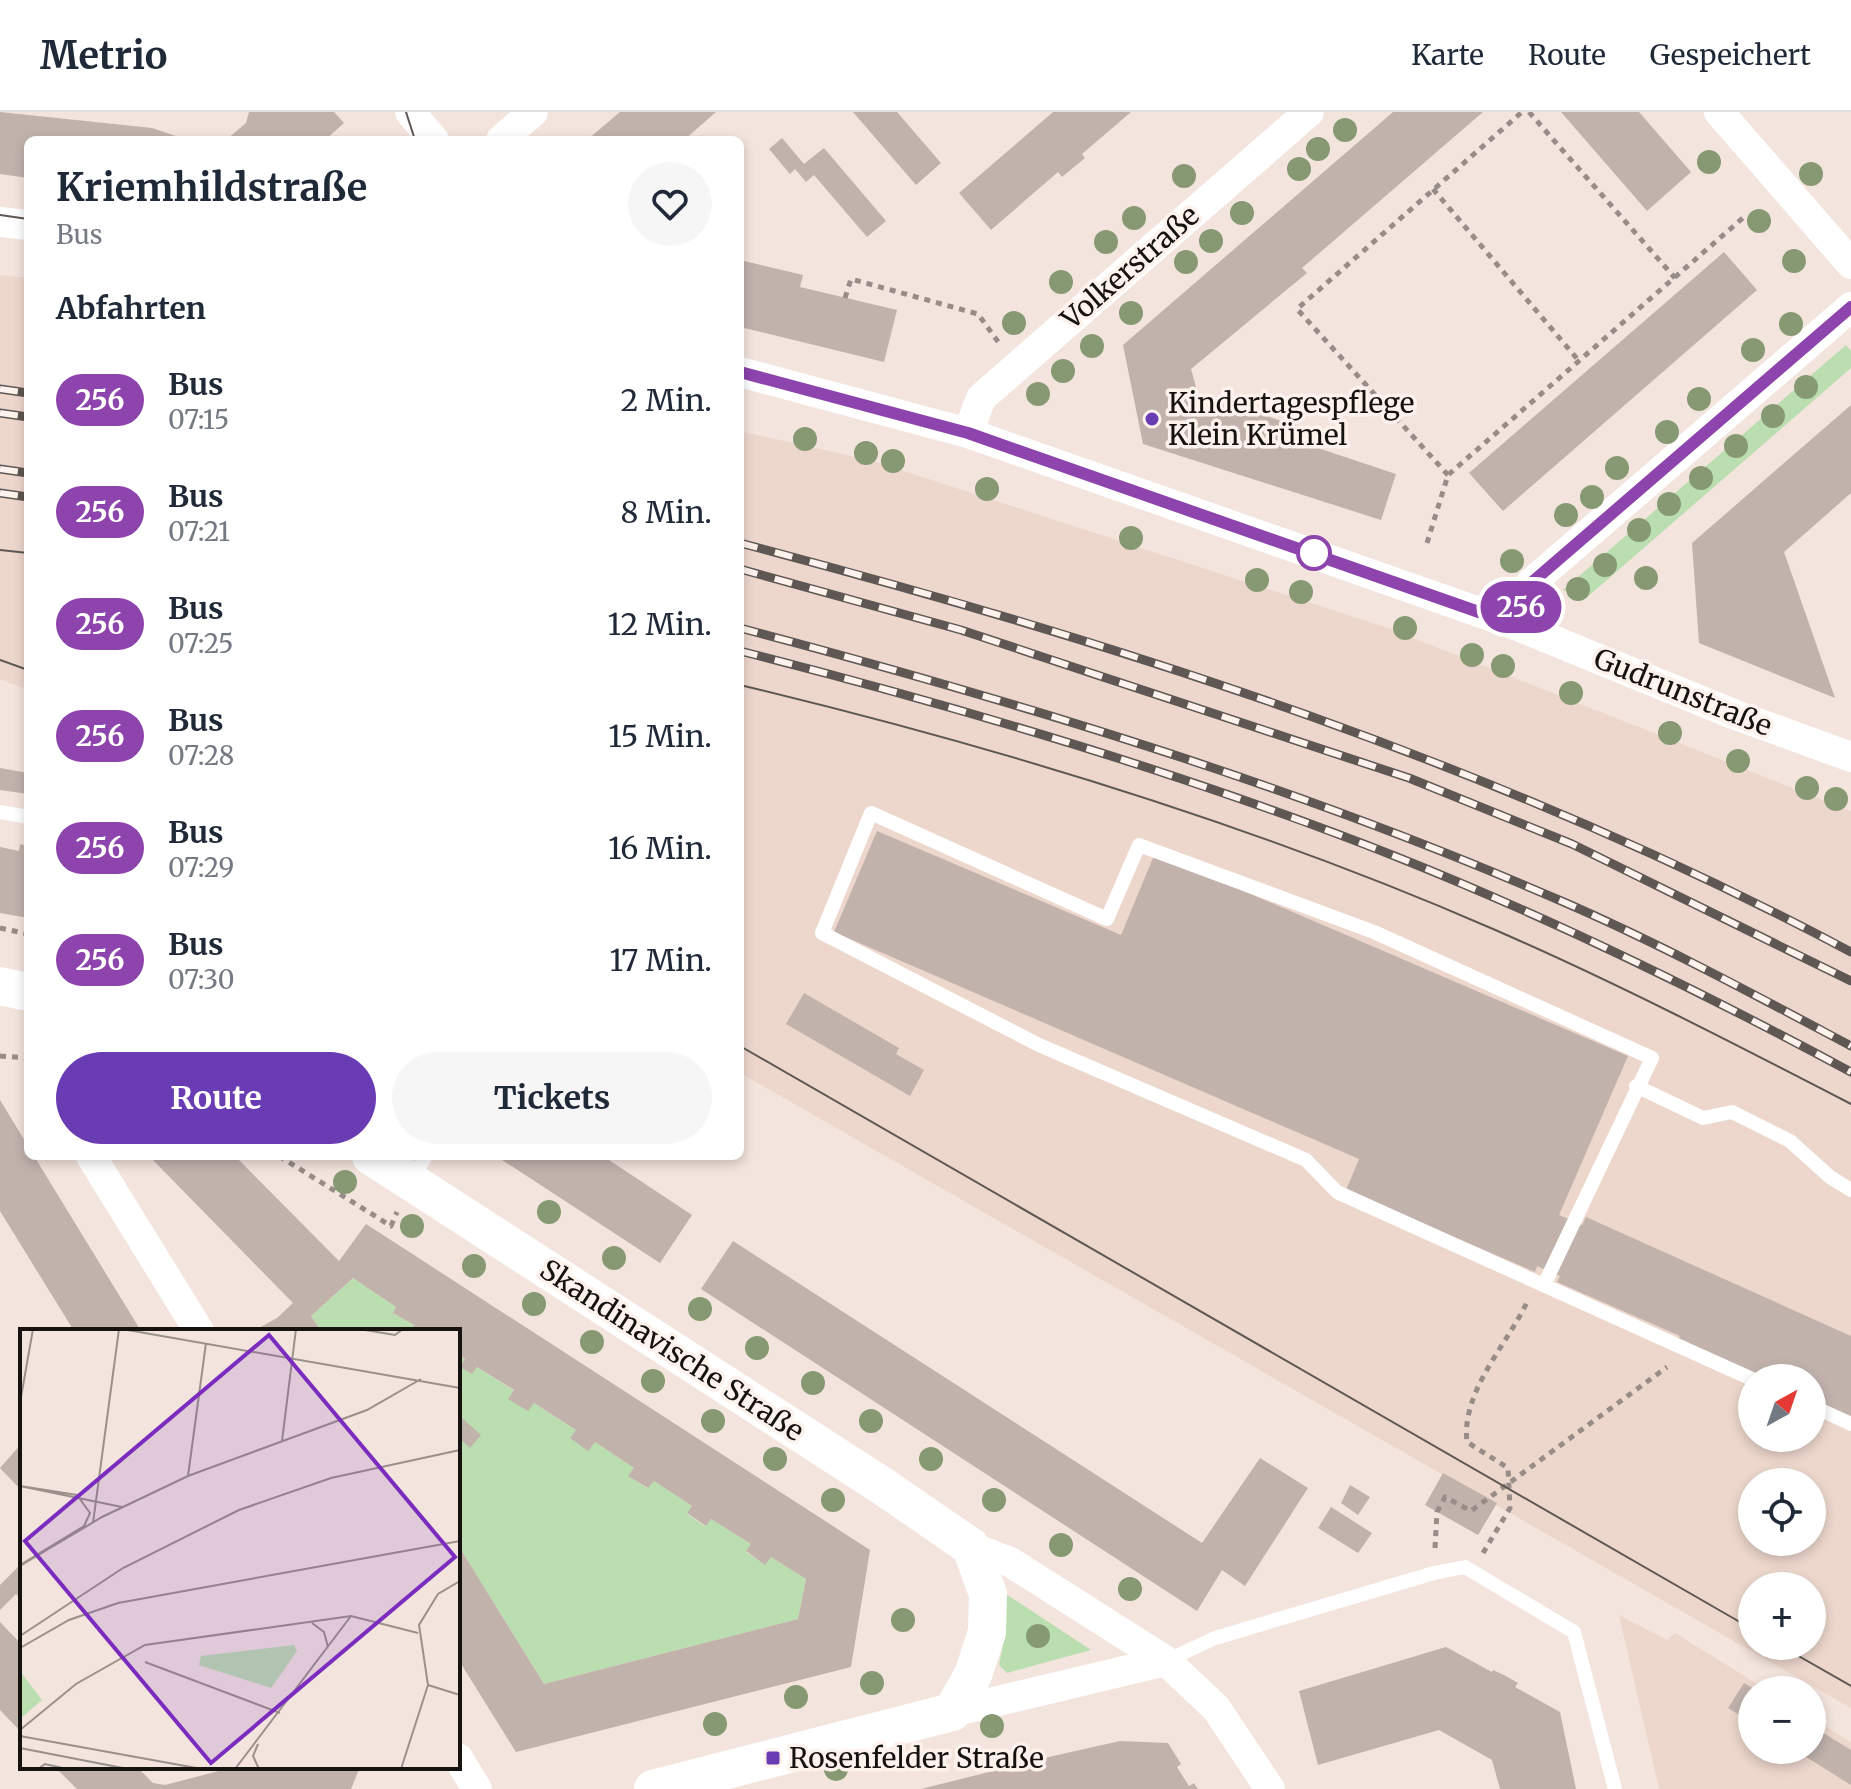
<!DOCTYPE html>
<html lang="de">
<head>
<meta charset="utf-8">
<style>
	body { margin:0; font-family:Merriweather,serif; background:#f6f6f7; color:#1f2937; height:100vh; display:flex; flex-direction:column; font-size:30px; white-space:nowrap }
	* { box-sizing:border-box; margin:0 }
	p { font-size:26px; color:#747a83 }
	.icon { flex:none; width:44px; height:44px; fill:none; stroke:currentColor; stroke-width:2; stroke-linecap:round; stroke-linejoin:round }
	.map { position:relative; flex:1; overflow:hidden }
	.details { position:absolute; left:24px; top:24px; width:720px; height:1024px; display:flex; flex-direction:column; background:#fff; border-radius:12px; box-shadow:0 4px 12px #0003 }
	.details>* { flex:none }
	.badge { padding:0 16px; border-radius:26px; font-size:28px; line-height:52px }
	.needle { width:52px; rotate:40deg }
	.fabs { position:absolute; left:1738px; top:1252px; display:grid; gap:16px }
	.fabs a { display:grid; place-items:center; width:88px; height:88px; border-radius:50%; background:#fff; box-shadow:0 4px 12px #0003; font-size:40px }
	.map>.badge { position:absolute; translate:-50% -50%; box-shadow:0 0 0 4px #fff }
	h2 { padding:0 32px; font-size:30px; line-height:72px }
	.round { display:grid; place-items:center; flex:none; width:84px; height:84px; border-radius:42px; background:#f6f6f7 }
	.head { display:flex; align-items:center; justify-content:space-between; height:136px; padding:0 32px }
	h1 { font-size:38px; font-weight:700; line-height:60px }
	.primary-button { display:flex; gap:16px; margin-top:auto; padding:16px 32px }
	.primary-button a { flex:1; height:92px; border-radius:48px; background:#6a3cb4; color:#fff; font-size:32px; font-weight:700; line-height:92px; text-align:center }
	.primary-button a+a { background:#f6f6f7; color:#1f2937 }
	ul { padding:0; list-style:none }
	li { display:flex; align-items:center; gap:24px; height:112px; padding:0 32px }
	li div { flex:1 }
	li b { display:block; font-size:30px }
	li em { font-style:normal }
	li .badge { min-width:88px; font-weight:700; text-align:center }
	header { display:flex; align-items:center; gap:48px; box-sizing:border-box; height:112px; padding:0 40px; background:#fff; border-bottom:2px solid #e0e1e3 }
	header strong { font-size:38px }
	nav { display:flex; gap:44px; margin-inline-start:auto; font-size:28px }
	.map>svg:first-child { display:block }
	.built { fill:#edd7cd; fill-rule:evenodd }
	.green { fill:#bbdeb0 }
	.building { fill:#c1b2ac }
	.lines { fill:none; stroke-linecap:round; stroke-linejoin:round }
	.path { stroke:#978c87; stroke-width:5; stroke-dasharray:6 6; stroke-linecap:butt }
	.service { stroke:#fff; stroke-width:14 }
	.minor { stroke:#fff; stroke-width:30 }
	.tertiary { stroke:#fff; stroke-width:38 }
	.tram { stroke:#5f5753; stroke-width:2 }
	.rail-casing { stroke:#5f5753; stroke-width:9 }
	.rail { stroke:#fef2ec; stroke-width:6; stroke-dasharray:18; stroke-linecap:butt }
	.tree { fill:#869973 }
	.line-casing { stroke:#fff; stroke-width:18 }
	.line { stroke:#8e44ad; stroke-width:12 }
	.poi-dot { fill:#6a3cb4; stroke:#fef2ec; stroke-width:3 }
	.stop-dot { fill:#fff; stroke:#8e44ad; stroke-width:4 }
	.labels { text-anchor:middle; dominant-baseline:central; stroke-width:7; stroke-linejoin:round; paint-order:stroke }
	.street-label { font-size:28px; fill:#16120f; stroke:#fef2ec }
	.poi-label { font-size:28px; fill:#16120f; stroke:#fef2ec; text-anchor:start }
	.inset-road { fill:none; stroke:#9b908b; stroke-width:2 }
	.view { fill:#7b2cbf; fill-opacity:0.15; stroke:#7b2cbf; stroke-width:4 }
	.inset-edge { fill:none; stroke:#16120f; stroke-width:4 }
</style>
</head>
<body>
<header>
<strong>Metrio</strong>
<nav><a>Karte</a><a>Route</a><a>Gespeichert</a></nav>
</header>
<div class="map">
<svg width="1851" height="1677" viewBox="0 0 1851 1677">
	<rect width="100%" height="100%" fill="#f3e4dd"/>
	<g class="built">
		<path d="M0,163L28,166V578L0,567Z"/>
		<path d="M740,319L873,349L1388,516L1851,699V1596L740,961ZM1752,1266H1812V1326H1752ZM1752,1370H1812V1430H1752ZM1752,1474H1812V1534H1752Z"/>
		<path d="M1619,1503L1667,1528L1675,1521L1767,1578H1752V1638H1812V1606L1851,1630V1677H1659Z"/>
	</g>
	<g class="green">
		<path d="M1846,233L1851,239V256L1585,487L1563,478Z"/>
		<path d="M353,1166L396,1195L393,1201L414,1213L410,1219H321L311,1204Z"/>
		<path d="M458,1242L465,1247L461,1255L471,1262L477,1255L576,1318L570,1326L588,1338L595,1330L634,1356L629,1364L647,1376L654,1369L692,1394L687,1402L705,1414L711,1407L751,1432L746,1440L764,1452L771,1445L806,1467L798,1507L544,1572L458,1433Z"/>
		<path d="M1006,1482L1091,1538L1007,1561L999,1553L1006,1518Z"/>
	</g>
	<g class="building">
		<path d="M0,0L152,16L188,28H28V66L0,62Z"/>
		<path d="M249,0H334L344,11L325,28H226L246,11Z"/>
		<path d="M620,0H716L684,28H587Z"/>
		<path d="M853,0H897L941,51L916,73Z"/>
		<path d="M1053,0H1131L1082,42L1085,46L1062,65L1058,60L991,118L959,81Z"/>
		<path d="M1393,0H1483L1302,156L1307,161L1191,257L1198,282L1313,319L1309,333L1396,362L1381,408L1143,332L1123,233Z"/>
		<path d="M1561,0H1639L1691,60L1647,99Z"/>
		<path d="M782,26L804,52L824,36L886,109L867,125L814,63L806,70L795,57L790,62L769,37Z"/>
		<path d="M1724,140L1757,178L1503,399L1469,361Z"/>
		<path d="M740,148L803,163L800,175L897,198L884,250L740,215Z"/>
		<path d="M1851,293V381L1784,440L1835,586L1699,531L1692,431Z"/>
		<path d="M0,656L28,661V682L0,678Z"/>
		<path d="M877,719L1121,823L1155,741L1628,944L1559,1103L1582,1113L1586,1105L1851,1224V1305L1812,1288V1266H1761L1678,1230L1680,1224L1557,1170L1560,1164L1537,1154L1535,1160L1346,1078L1359,1047L834,820Z"/>
		<path d="M20,732L28,734V806L0,801V735L19,739Z"/>
		<path d="M804,881L899,936L896,942L924,958L910,984L786,912Z"/>
		<path d="M0,988L28,1034V1044H34L141,1219H74L0,1099Z"/>
		<path d="M149,1044H235L339,1149L366,1112L870,1438L851,1555L516,1640L458,1547V1433L544,1572L798,1507L806,1467L771,1445L765,1453L746,1439L751,1432L711,1407L706,1414L687,1401L692,1394L654,1369L648,1376L628,1364L634,1356L595,1330L588,1339L570,1326L576,1318L534,1291L528,1299L508,1287L514,1278L477,1255L472,1262L460,1255L465,1247L458,1242V1219H410L414,1213L393,1201L396,1195L353,1166L311,1204L321,1219H253L277,1206L293,1191Z"/>
		<path d="M496,1044H603L692,1103L660,1151Z"/>
		<path d="M733,1129L1202,1431L1260,1346L1308,1376L1245,1474L1222,1458L1197,1499L701,1177Z"/>
		<path d="M461,1305L481,1323L470,1336L458,1325V1308Z"/>
		<path d="M22,1331V1379L0,1356Z"/>
		<path d="M1443,1361L1497,1391L1478,1423L1425,1393Z"/>
		<path d="M1350,1373L1370,1385L1358,1403L1341,1391Z"/>
		<path d="M1331,1395L1372,1421L1358,1441L1318,1416Z"/>
		<path d="M22,1451V1488L16,1482L0,1498V1473Z"/>
		<path d="M0,1510L22,1533V1621L0,1598Z"/>
		<path d="M1446,1535L1492,1560L1493,1558L1506,1564L1518,1571L1515,1575L1560,1600L1576,1677H1500L1492,1648L1439,1618L1318,1653L1299,1579Z"/>
		<path d="M1744,1571L1752,1576V1611L1728,1596Z"/>
		<path d="M1812,1614L1851,1638V1673L1795,1638H1812Z"/>
		<path d="M1120,1629L1168,1631L1181,1652L1177,1655L1182,1663L1189,1674L1194,1671L1198,1677H921L1009,1655L1010,1660L1032,1655L1031,1649Z"/>
		<path d="M55,1655H137L153,1671L165,1673L234,1655H360L351,1677H77Z"/>
	</g>
	<g class="lines">
		<g class="path">
			<path d="M1529,0L1675,166"/>
			<path d="M1433,77L1579,249"/>
			<path d="M845,186L851,167L978,202L999,231"/>
			<path d="M1448,363L1297,197L1522,0"/>
			<path d="M1427,431L1448,363L1744,105"/>
			<path d="M0,816L28,822"/>
			<path d="M0,944L28,946"/>
			<path d="M279,1044L391,1114L397,1100"/>
			<path d="M1435,1436L1437,1400L1445,1385L1471,1399L1667,1255"/>
			<path d="M1483,1441L1510,1396L1508,1356L1467,1330C1461,1279 1508,1232 1528,1188"/>
		</g>
		<g class="service">
			<path d="M0,700L28,705"/>
			<path d="M1636,974L1703,1006L1732,1000L1790,1029L1830,1065L1851,1078"/>
			<path d="M411,1069L426,1044"/>
			<path d="M1544,1173L1652,946L1374,820L1139,733L1107,807L871,701L822,821L1039,933L1306,1048L1337,1080L1752,1267"/>
			<path d="M1812,1294L1851,1312"/>
			<path d="M1166,1549L1215,1526L1434,1461L1465,1455L1574,1520L1615,1677"/>
		</g>
		<g class="minor">
			<path d="M410,0L434,28"/>
			<path d="M1719,0L1851,152"/>
			<path d="M501,28L533,0"/>
			<path d="M0,110L28,113"/>
			<path d="M740,260L968,321L1513,512L1733,602L1851,645"/>
			<path d="M968,321L981,286L1309,0"/>
			<path d="M1513,512L1530,472L1851,195"/>
			<path d="M91,1044L199,1219"/>
			<path d="M971,1435L1010,1450L1166,1549L1216,1596L1270,1677"/>
			<path d="M952,1600L1166,1549"/>
			<path d="M458,1646L477,1677"/>
		</g>
		<g class="tertiary">
			<path d="M0,874L28,880"/>
			<path d="M371,1044L884,1375L971,1435L988,1482L987,1520L973,1563L952,1600L653,1677"/>
		</g>
		<g class="tram">
			<path d="M406,0L415,28"/>
			<path d="M0,103L28,107"/>
			<path d="M0,438L28,441"/>
			<path d="M0,548L28,558"/>
			<path d="M740,573C995,634 1252,712 1493,817C1615,870 1733,931 1851,992"/>
			<path d="M740,934L1752,1517"/>
			<path d="M1781,1534L1851,1574"/>
		</g>
		<defs>
			<g id="rail">
				<path d="M0,277L28,281"/>
				<path d="M0,301L28,305"/>
				<path d="M0,357L28,361"/>
				<path d="M0,381L28,385"/>
				<path d="M740,431C1125,532 1499,653 1851,840"/>
				<path d="M740,457L961,518L1409,666L1572,732L1851,869"/>
				<path d="M740,516C1019,590 1294,673 1559,788C1659,831 1755,883 1851,934"/>
				<path d="M740,539C957,594 1190,663 1397,745C1553,807 1704,881 1851,960"/>
			</g>
		</defs>
		<use href="#rail" class="rail-casing"/>
		<use href="#rail" class="rail"/>
	</g>
	<g class="tree">
		<circle cx="1345" cy="18" r="12"/>
		<circle cx="1318" cy="37" r="12"/>
		<circle cx="1709" cy="50" r="12"/>
		<circle cx="1299" cy="57" r="12"/>
		<circle cx="1811" cy="62" r="12"/>
		<circle cx="1184" cy="64" r="12"/>
		<circle cx="1242" cy="101" r="12"/>
		<circle cx="1134" cy="106" r="12"/>
		<circle cx="1759" cy="109" r="12"/>
		<circle cx="1211" cy="129" r="12"/>
		<circle cx="1106" cy="130" r="12"/>
		<circle cx="1794" cy="149" r="12"/>
		<circle cx="1186" cy="150" r="12"/>
		<circle cx="1061" cy="170" r="12"/>
		<circle cx="1131" cy="201" r="12"/>
		<circle cx="1014" cy="211" r="12"/>
		<circle cx="1791" cy="212" r="12"/>
		<circle cx="1092" cy="234" r="12"/>
		<circle cx="1753" cy="238" r="12"/>
		<circle cx="1063" cy="259" r="12"/>
		<circle cx="1806" cy="275" r="12"/>
		<circle cx="1038" cy="282" r="12"/>
		<circle cx="1699" cy="287" r="12"/>
		<circle cx="1773" cy="304" r="12"/>
		<circle cx="1667" cy="320" r="12"/>
		<circle cx="805" cy="327" r="12"/>
		<circle cx="1736" cy="334" r="12"/>
		<circle cx="866" cy="341" r="12"/>
		<circle cx="893" cy="349" r="12"/>
		<circle cx="1617" cy="356" r="12"/>
		<circle cx="1701" cy="366" r="12"/>
		<circle cx="987" cy="377" r="12"/>
		<circle cx="1592" cy="385" r="12"/>
		<circle cx="1669" cy="392" r="12"/>
		<circle cx="1566" cy="403" r="12"/>
		<circle cx="1639" cy="418" r="12"/>
		<circle cx="1131" cy="426" r="12"/>
		<circle cx="1512" cy="449" r="12"/>
		<circle cx="1605" cy="453" r="12"/>
		<circle cx="1646" cy="466" r="12"/>
		<circle cx="1257" cy="468" r="12"/>
		<circle cx="1578" cy="477" r="12"/>
		<circle cx="1301" cy="480" r="12"/>
		<circle cx="1405" cy="516" r="12"/>
		<circle cx="1472" cy="543" r="12"/>
		<circle cx="1503" cy="554" r="12"/>
		<circle cx="1571" cy="581" r="12"/>
		<circle cx="1670" cy="621" r="12"/>
		<circle cx="1738" cy="649" r="12"/>
		<circle cx="1807" cy="676" r="12"/>
		<circle cx="1836" cy="687" r="12"/>
		<circle cx="345" cy="1070" r="12"/>
		<circle cx="549" cy="1100" r="12"/>
		<circle cx="412" cy="1114" r="12"/>
		<circle cx="614" cy="1146" r="12"/>
		<circle cx="474" cy="1154" r="12"/>
		<circle cx="534" cy="1192" r="12"/>
		<circle cx="700" cy="1197" r="12"/>
		<circle cx="592" cy="1230" r="12"/>
		<circle cx="757" cy="1236" r="12"/>
		<circle cx="653" cy="1269" r="12"/>
		<circle cx="813" cy="1271" r="12"/>
		<circle cx="713" cy="1309" r="12"/>
		<circle cx="871" cy="1309" r="12"/>
		<circle cx="775" cy="1347" r="12"/>
		<circle cx="931" cy="1347" r="12"/>
		<circle cx="833" cy="1388" r="12"/>
		<circle cx="994" cy="1388" r="12"/>
		<circle cx="1061" cy="1433" r="12"/>
		<circle cx="1130" cy="1477" r="12"/>
		<circle cx="903" cy="1508" r="12"/>
		<circle cx="1038" cy="1524" r="12"/>
		<circle cx="872" cy="1571" r="12"/>
		<circle cx="796" cy="1585" r="12"/>
		<circle cx="715" cy="1612" r="12"/>
		<circle cx="992" cy="1614" r="12"/>
		<circle cx="836" cy="1657" r="12"/>
	</g>
	<g class="lines">
		<defs>
			<path id="line" d="M740,260L968,321L1513,512L1530,472L1851,195"/>
		</defs>
		<use href="#line" class="line-casing"/>
		<use href="#line" class="line"/>
	</g>
	<g class="poi-dot">
		<circle cx="1152" cy="307" r="8"/>
		<rect x="765" y="1638" width="16" height="16" rx="4"/>
	</g>
	<circle class="stop-dot" cx="1314" cy="441" r="16"/>
	<g class="labels">
		<g class="street-label">
			<text transform="translate(1130 155) rotate(-41)">Volkerstraße</text>
			<text transform="translate(1683 580) rotate(22)">Gudrunstraße</text>
			<text transform="translate(672 1238) rotate(33)">Skandinavische Straße</text>
		</g>
		<g class="poi-label">
			<text x="1168" y="291">Kindertagespflege<tspan x="1168" dy="32">Klein Krümel</tspan></text>
			<text x="789" y="1646">Rosenfelder Straße</text>
		</g>
	</g>
	<g transform="translate(20 1217)">
		<rect width="440" height="440" fill="#f3e4dd"/>
		<path d="M274,316L277,322L251,359L179,336L181,327ZM0,342L22,371L0,390Z" fill="#bbdeb0"/>
		<path class="inset-road" d="M102,0L440,59M339,0L375,6L383,0M0,74L13,0M262,112L276,0M168,147L186,14M0,157L102,178M0,157L57,166L70,184L64,197L0,236M73,194L99,0M0,237L82,188L168,147L347,81L401,50M292,294L304,303L308,318M0,307L103,239L219,181L311,149L440,121M0,319L49,291L98,274L440,212M125,333L260,384M408,356L440,366M0,401L56,355L125,316L331,287L398,304M0,407L182,440M238,415L233,427L239,440M0,419L108,440M18,440L25,435L47,440M215,440L331,287M381,440L408,356L399,296L418,265L440,252"/>
		<path class="view" d="M249,6L435,228L191,434L5,212Z"/>
		<rect width="440" height="440" class="inset-edge"/>
	</g>
</svg>
<div class="fabs">
<a><svg class="needle" viewBox="-14 -14 28 28"><path d="M0-13l5 13h-10z" fill="#e53935"/><path d="M0 13l5-13h-10z" fill="#747a83"/></svg></a>
<a><svg class="icon" aria-label="locate" viewBox="0 0 24 24"><circle cx="12" cy="12" r="6"/><path d="M12 2v4M12 18v4M2 12h4M18 12h4"/></svg></a>
<a>+</a>
<a>−</a>
</div>
<b class="badge" style="left:1521px;top:495px;background:#8e44ad;color:#fff">256</b>
<section class="details">
<div class="head"><div><h1>Kriemhildstraße</h1><p>Bus</p></div><a class="round"><svg class="icon" aria-label="heart" viewBox="0 0 24 24"><path d="M12 20l-8-8c-3-5 5-10 8-4 3-6 11-1 8 4z"/></svg></a></div>
<h2>Abfahrten</h2>
<ul>
<li><span class="badge" style="background:#8e44ad;color:#fff">256</span><div><b>Bus</b><p>07:15</p></div><em>2 Min.</em></li>
<li><span class="badge" style="background:#8e44ad;color:#fff">256</span><div><b>Bus</b><p>07:21</p></div><em>8 Min.</em></li>
<li><span class="badge" style="background:#8e44ad;color:#fff">256</span><div><b>Bus</b><p>07:25</p></div><em>12 Min.</em></li>
<li><span class="badge" style="background:#8e44ad;color:#fff">256</span><div><b>Bus</b><p>07:28</p></div><em>15 Min.</em></li>
<li><span class="badge" style="background:#8e44ad;color:#fff">256</span><div><b>Bus</b><p>07:29</p></div><em>16 Min.</em></li>
<li><span class="badge" style="background:#8e44ad;color:#fff">256</span><div><b>Bus</b><p>07:30</p></div><em>17 Min.</em></li>
</ul>
<div class="primary-button"><a>Route</a><a>Tickets</a></div>
</section>
</div>
</body>
</html>
